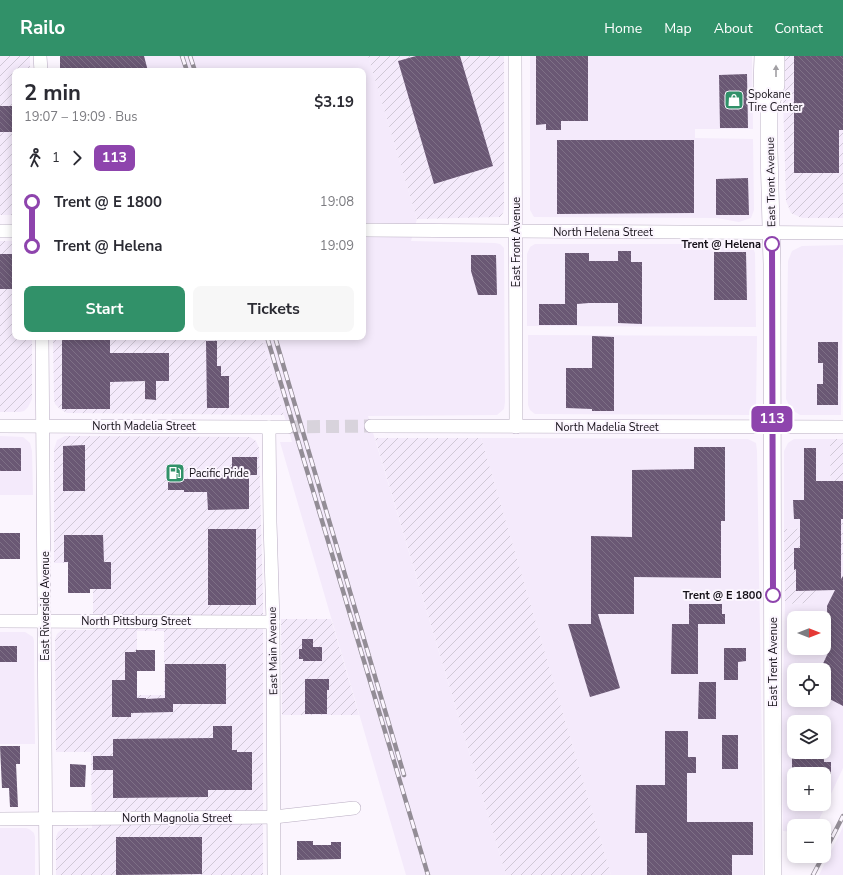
<!DOCTYPE html>
<html lang="en">
<head>
<meta charset="utf-8">
<style>
	body { margin:0; font-family:"Nunito Sans",sans-serif; background:#f7f7f7; color:#2b2b33; height:100vh; display:flex; flex-direction:column; font-size:15px; white-space:nowrap }
	* { box-sizing:border-box; margin:0 }
	p { font-size:13px; color:#7c7c81 }
	.icon { flex:none; width:22px; height:22px; fill:none; stroke:currentColor; stroke-width:2; stroke-linecap:round; stroke-linejoin:round }
	.map { position:relative; flex:1; overflow:hidden }
	.side { position:absolute; left:12px; top:12px; width:354px; height:272px; display:flex; flex-direction:column; background:#fff; border-radius:8px; box-shadow:0 2px 10px #0003 }
	.side>* { flex:none }
	.badge { padding:0 8px; border-radius:6px; font-size:14px; line-height:26px }
	.needle { width:26px; rotate:90deg }
	.buttons { position:absolute; left:787px; top:555px; display:grid; gap:8px }
	.buttons a { display:grid; place-items:center; width:44px; height:44px; border-radius:8px; background:#fff; box-shadow:0 2px 10px #0003; font-size:20px }
	.map>.badge { position:absolute; translate:-50% -50%; box-shadow:0 0 0 2px #fff }
	.legs { display:flex; align-items:center; gap:6px; height:44px; padding:0 12px; font-size:13px }
	.legs p { margin-inline-start:auto }
	.headline { display:flex; align-items:center; justify-content:space-between; height:68px; padding:0 12px }
	h1 { font-size:22px; font-weight:700; line-height:30px }
	.button { display:flex; gap:8px; margin-top:auto; padding:8px 12px }
	.button a { flex:1; height:46px; border-radius:8px; background:#319169; color:#fff; font-size:16px; font-weight:700; line-height:46px; text-align:center }
	.button a+a { background:#f7f7f7; color:#2b2b33 }
	ul { padding:0 12px; list-style:none }
	li { display:flex; align-items:center; gap:14px; height:44px; font-size:15px }
	li i { display:grid; place-items:center; width:6px; height:100%; margin:0 5px; background:currentColor }
	li i::after { content:''; width:10px; height:10px; margin:-5px; border:3px solid; border-radius:50%; background:#fff }
	li p { margin-inline-start:auto }
	li:first-child i { background:linear-gradient(#0000 50%,currentColor 0) }
	li:last-child i { background:linear-gradient(currentColor 50%,#0000 0) }
	header { display:flex; align-items:center; gap:24px; box-sizing:border-box; height:56px; padding:0 20px; background:#319169; color:#fff }
	header strong { font-size:19px }
	nav { display:flex; gap:22px; margin-inline-start:auto; font-size:14px }
	.map>svg:first-child { display:block }
	.built { fill:#f4eafb; fill-rule:evenodd }
	.industrial { fill:url(#industrial-furrows); fill-rule:evenodd }
	.building { fill:url(#building-back-hatch) }
	.lines { fill:none; stroke-linecap:round; stroke-linejoin:round }
	.minor-tunnel { stroke:#d8d3dc; stroke-width:13; stroke-dasharray:13 6; stroke-linecap:butt }
	.minor-casing { stroke:#b9adc2; stroke-width:14 }
	.major-casing { stroke:#b9adc2; stroke-width:18 }
	.minor { stroke:#fff; stroke-width:13 }
	.major { stroke:#fff; stroke-width:17 }
	.rail-casing { stroke:#938d96; stroke-width:4.5 }
	.rail { stroke:#fbf5fe; stroke-width:3; stroke-dasharray:9; stroke-linecap:butt }
	.oneway { fill:#a19fa3 }
	.line-1-casing { stroke:#fff; stroke-width:9 }
	.line-1 { stroke:#8e44ad; stroke-width:6 }
	.stop-1-dot { fill:#fff; stroke:#8e44ad; stroke-width:2 }
	.labels { text-anchor:middle; dominant-baseline:central; stroke-width:4; stroke-linejoin:round; paint-order:stroke }
	.poi-label { font-size:11px; fill:#151018; stroke:#fbf5fe; text-anchor:start }
	.street-label { font-size:11px; fill:#151018; stroke:#fbf5fe }
	.stop-label { font-size:11px; font-weight:bold; fill:#151018; stroke:#fbf5fe; text-anchor:end }
</style>
</head>
<body>
<header>
<strong>Railo</strong>
<nav><a>Home</a><a>Map</a><a>About</a><a>Contact</a></nav>
</header>
<div class="map">
<svg width="843" height="819" viewBox="0 0 843 819">
	<defs>
		<pattern id="industrial-furrows" width="10" height="10" patternUnits="userSpaceOnUse"><rect width="10" height="10" fill="#f4eafb"/><path d="M-1 1l2-2M0 10L10 0M9 11l2-2" fill="none" stroke="#d0c8d6"/></pattern>
		<pattern id="building-back-hatch" width="6" height="6" patternUnits="userSpaceOnUse"><rect width="6" height="6" fill="#6a5874"/><path d="M-1 5l2 2M0 0l6 6M5-1l2 2" fill="none" stroke="#7e7086"/></pattern>
	</defs>
	<rect width="100%" height="100%" fill="#fbf5fe"/>
	<g class="built">
		<path d="M143,0H368L417,163L411,185L495,187L500,188L504,192L505,346L504,353L497,359L368,360L506,819H406L280,386H292L261,281H363V15H148Z"/>
		<path d="M530,0H752L753,73H695V82L753,83L754,154L751,162L739,166L717,162L534,161L530,154Z"/>
		<path d="M738,186L747,187L752,190L755,197L756,271L527,270V198L530,191L535,188H728Z"/>
		<path d="M843,189L841,359H800L791,353L786,343L788,205L792,195L802,190Z"/>
		<path d="M528,279L757,280L756,355L749,359L535,358L530,354L528,349Z"/>
		<path d="M0,380L23,381L30,387L32,395L33,439H0Z"/>
		<path d="M481,382L748,383L756,387L757,395L762,698L763,819H611Z"/>
		<path d="M794,383H830L831,472L784,473V395L788,387Z"/>
		<path d="M843,506V712L817,768L815,770H794V776L783,775L782,667L785,548L812,547ZM794,562H824V592H794ZM794,614H824V644H794ZM794,666H824V696H794ZM794,718H824V748H794Z"/>
		<path d="M0,576H25L33,581L34,585L35,688H0Z"/>
		<path d="M843,771V819H819Z"/>
		<path d="M0,772H26L29,773L34,777L35,781V819H0Z"/>
	</g>
	<g class="industrial">
		<path d="M0,0H30V15H15V159H0Z"/>
		<path d="M368,0H504V153L503,157L500,161L417,163Z"/>
		<path d="M784,0H843V162H802L791,157L786,145L782,5Z"/>
		<path d="M0,185H15V281H32V343L28,351L24,355L20,356H0Z"/>
		<path d="M53,281H261L284,359L67,357L60,353L55,348L54,343Z"/>
		<path d="M65,380L250,381L256,385L259,392L263,545V819H56V781L58,776L64,772H92L91,696H56L55,583L57,578L62,574H93V507H54V393L57,384ZM137,575H164V639H137Z"/>
		<path d="M375,382H481L611,819H506Z"/>
		<path d="M830,383H843V506L812,547L785,548L784,473L831,472Z"/>
		<path d="M281,563H331L359,659H282Z"/>
	</g>
	<g class="building">
		<path d="M60,0H144L148,15H60Z"/>
		<path d="M416,0H460L493,110L434,128L398,5Z"/>
		<path d="M536,0H588V65H561V74H546V68L536,69Z"/>
		<path d="M794,0H843V74H839V117H794Z"/>
		<path d="M747,18L748,72H720L719,19Z"/>
		<rect x="0" y="50" width="15" height="26"/>
		<path d="M557,84H694V157L557,158Z"/>
		<path d="M748,122L749,159H716V123Z"/>
		<path d="M618,195H631V206H642V268L618,267V247H589L577,248V269H539V248H565V197H589V205H618Z"/>
		<path d="M714,196H746L747,244H714Z"/>
		<rect x="0" y="198" width="15" height="35"/>
		<path d="M471,199H496L497,239H478L471,215Z"/>
		<path d="M592,280L614,281V355H592V353L566,352V312H592Z"/>
		<path d="M62,281H110V297H169V325H156V344L145,343V325L110,326V353H62Z"/>
		<path d="M206,285H217V310H221V320H229V352H207Z"/>
		<path d="M818,286H838V349H817V328H823V307H818Z"/>
		<path d="M85,389V435H63V390Z"/>
		<path d="M694,391H725V465H721V522L634,521V558H598L620,632L590,641L568,568H591V480L632,481V414L694,413Z"/>
		<rect x="0" y="392" width="21" height="23"/>
		<path d="M804,392H816V425H843V463H841V523L843,520V650L824,640V614H820L828,597L827,550L835,534L796,535V513L794,514V492H800V463H794L793,444H804Z"/>
		<path d="M232,401H257V419H249V453L208,454L207,436H184V434H168V410H182V423H207V419H229V411H232Z"/>
		<rect x="208" y="473" width="48" height="76"/>
		<rect x="0" y="477" width="20" height="26"/>
		<path d="M64,479H103L104,506H111V533H90V537H68V506H64Z"/>
		<path d="M689,548H722V558H725V568H698V618H671L672,568H689Z"/>
		<path d="M302,583H313V591H322V605H303V603H299V593H302Z"/>
		<rect x="0" y="590" width="17" height="16"/>
		<path d="M724,592H746V605L738,606V624H724Z"/>
		<path d="M136,594H155V615H137V642H146V643L165,642V608H226V648H173V656L131,657V661H112V624H125V596H136Z"/>
		<path d="M305,623H329V634H327V658H305Z"/>
		<path d="M699,626H716V663H698Z"/>
		<path d="M213,670H232V694H237V696H252V734H208V741L113,742V714H93V700H113V683L213,682Z"/>
		<path d="M665,675H688V701H696V717H687V766H753V799H732V819H647V777H635L636,729H665Z"/>
		<rect x="722" y="679" width="16" height="34"/>
		<path d="M0,690H20V708H16L18,751H10L9,732H2Z"/>
		<path d="M792,696H824V706H831V718H792Z"/>
		<path d="M70,708L86,709L85,731H70Z"/>
		<path d="M116,781H202V818L116,819Z"/>
		<path d="M297,785H313V789H331V786H341V803L297,804Z"/>
	</g>
	<g class="lines">
		<path class="minor-tunnel" d="M288,371L371,370"/>
		<defs>
			<g id="minor">
				<path d="M40,0L41,15"/>
				<path d="M515,0L516,371"/>
				<path d="M363,174L843,177"/>
				<path d="M0,175H15"/>
				<path d="M42,281L46,819"/>
				<path d="M0,370L288,371"/>
				<path d="M371,370L843,371"/>
				<path d="M269,371L270,466L273,566L274,819"/>
				<path d="M0,565L273,566"/>
				<path d="M0,763L274,761L354,752"/>
			</g>
			<g id="major">
				<path d="M763,0L762,29L769,54"/>
				<path d="M773,819L772,208L769,95V56L776,29V0"/>
			</g>
		</defs>
		<use href="#minor" class="minor-casing"/>
		<use href="#major" class="major-casing"/>
		<use href="#minor" class="minor"/>
		<use href="#major" class="major"/>
		<defs>
			<g id="rail">
				<path d="M182,0L187,15"/>
				<path d="M190,0L195,15"/>
				<path d="M267,281L428,819"/>
				<path d="M275,281L404,719"/>
				<path d="M824,797L843,760"/>
				<path d="M813,819L823,800"/>
			</g>
		</defs>
		<use href="#rail" class="rail-casing"/>
		<use href="#rail" class="rail"/>
	</g>
	<defs><path id="oneway-solid" d="M-6-.8H1V-3.2L6.5 0L1 3.2V.8H-6Z"/></defs>
	<use class="oneway" href="#oneway-solid" transform="translate(776 15) rotate(-90)"/>
	<g class="lines">
		<defs>
			<path id="line-1" d="M772,188L773,539"/>
		</defs>
		<use href="#line-1" class="line-1-casing"/>
		<use href="#line-1" class="line-1"/>
	</g>
	<defs>
		<symbol id="shop-square" viewBox="-11 -11 22 22"><rect x="-9" y="-9" width="18" height="18" rx="4" fill="#319169" stroke="#fbf5fe"/><path d="M-5-2.5h2.3a2.7 3.5 0 0 1 5.4 0H5L5.5 6h-11ZM-1.5-2.5h3a1.5 2.3 0 0 0-3 0Z" fill="#fff"/></symbol>
		<symbol id="fuel-square" viewBox="-11 -11 22 22"><rect x="-9" y="-9" width="18" height="18" rx="4" fill="#319169" stroke="#fbf5fe"/><path d="M-5.5-6h7V0h2V4h1.3V-2.5L3-4.5l.8-.8L6-3V5H2.5V1h-1V6h-7ZM-4.2-4.7v3.2H.2V-4.7Z" fill="#fff"/></symbol>
	</defs>
	<g fill-rule="evenodd">
		<use href="#shop-square" x="723" y="33" width="22" height="22"/>
		<use href="#fuel-square" x="164" y="406" width="22" height="22"/>
	</g>
	<g class="stop-1-dot">
		<circle cx="772" cy="188" r="7"/>
		<circle cx="773" cy="539" r="7"/>
	</g>
	<g class="labels">
		<g class="poi-label">
			<text x="748" y="38">Spokane<tspan x="748" dy="13">Tire Center</tspan></text>
			<text x="189" y="417">Pacific Pride</text>
		</g>
		<g class="street-label">
			<text transform="translate(771 126) rotate(-91)">East Trent Avenue</text>
			<text x="603" y="176">North Helena Street</text>
			<text transform="translate(516 186) rotate(-90)">East Front Avenue</text>
			<text x="144" y="370">North Madelia Street</text>
			<text x="607" y="371">North Madelia Street</text>
			<text transform="translate(45 550) rotate(-90)">East Riverside Avenue</text>
			<text x="136" y="565">North Pittsburg Street</text>
			<text transform="translate(273 595) rotate(-91)">East Main Avenue</text>
			<text transform="translate(773 606) rotate(-90)">East Trent Avenue</text>
			<text x="177" y="762">North Magnolia Street</text>
		</g>
		<g class="stop-label">
			<text x="761" y="188">Trent @ Helena</text>
			<text x="762" y="539">Trent @ E 1800</text>
		</g>
	</g>
</svg>
<div class="buttons">
<a><svg class="needle" viewBox="-14 -14 28 28"><path d="M0-13l5 13h-10z" fill="#e53935"/><path d="M0 13l5-13h-10z" fill="#7c7c81"/></svg></a>
<a><svg class="icon" aria-label="locate" viewBox="0 0 24 24"><circle cx="12" cy="12" r="6"/><path d="M12 2v4M12 18v4M2 12h4M18 12h4"/></svg></a>
<a><svg class="icon" aria-label="layers" viewBox="0 0 24 24"><path d="M12 4l9 5-9 5-9-5zM3 14l9 5 9-5"/></svg></a>
<a>+</a>
<a>−</a>
</div>
<b class="badge" style="left:772px;top:363px;background:#8e44ad;color:#fff">113</b>
<section class="side">
<div class="headline"><div><h1>2 min</h1><p>19:07 – 19:09 · Bus</p></div><b>$3.19</b></div>
<div class="legs"><svg class="icon" aria-label="walk" viewBox="0 0 24 24"><circle cx="13" cy="4" r="2"/><path d="M13 8l-2 6 4 7M11 14l-3 7M7 12l3-4h3l4 4"/></svg>1<svg class="icon" aria-label="forward" viewBox="0 0 24 24"><path d="M9 5l7 7-7 7"/></svg><b class="badge" style="background:#8e44ad;color:#fff">113</b></div>
<ul>
<li><i style="color:#8e44ad"></i><b>Trent @ E 1800</b><p>19:08</p></li>
<li><i style="color:#8e44ad"></i><b>Trent @ Helena</b><p>19:09</p></li>
</ul>
<div class="button"><a>Start</a><a>Tickets</a></div>
</section>
</div>
</body>
</html>
